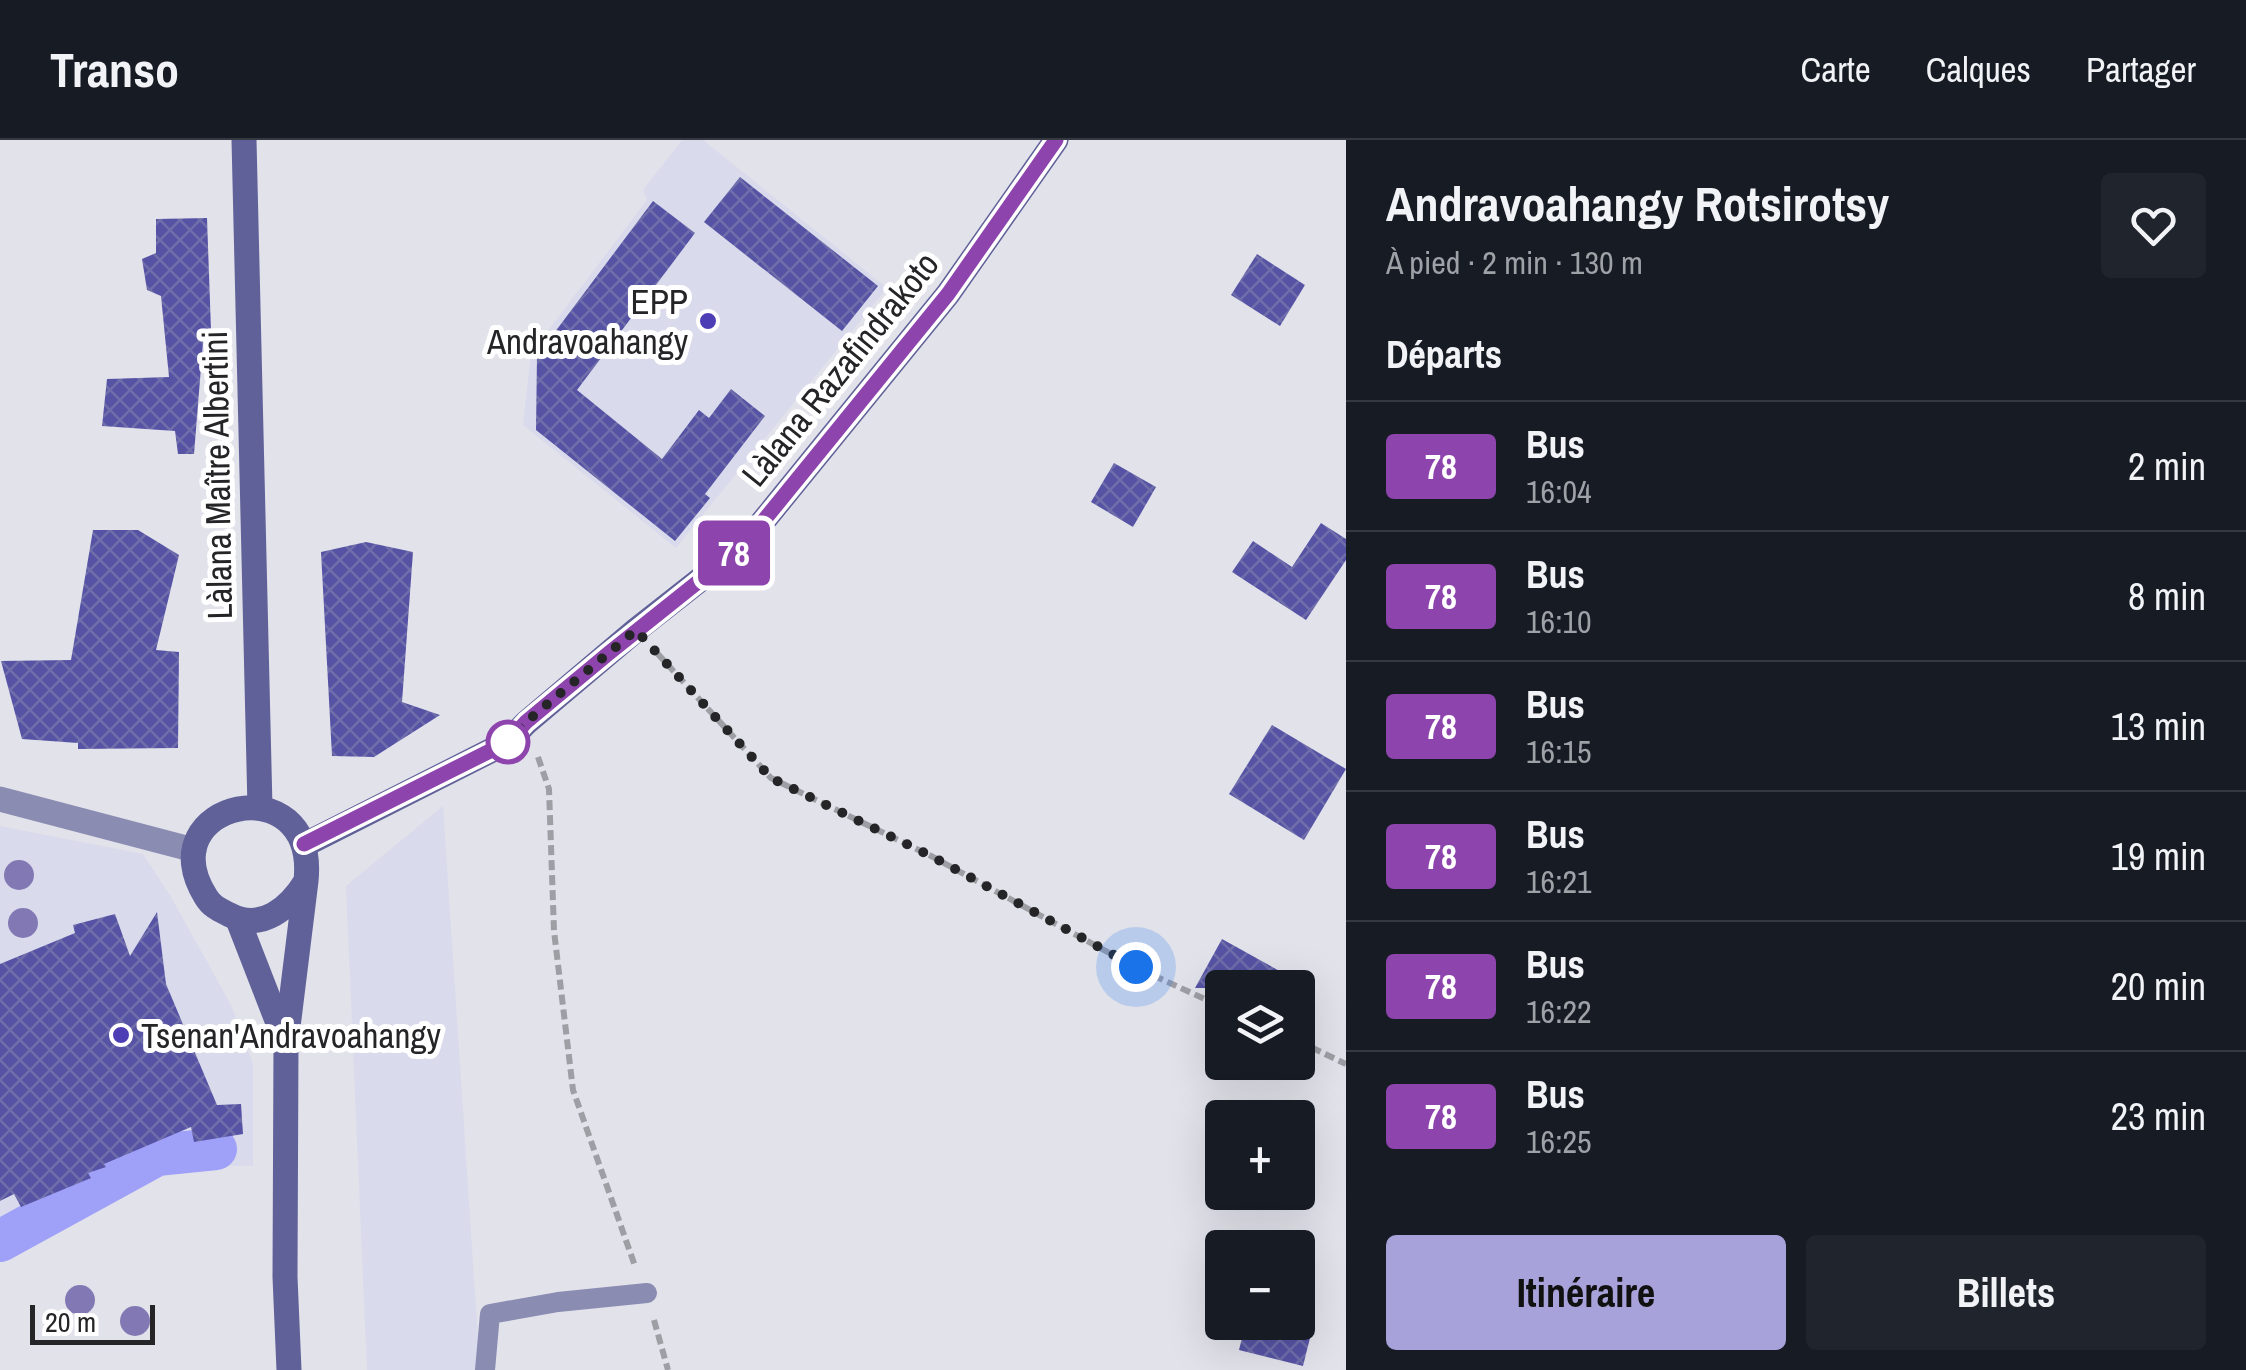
<!DOCTYPE html>
<html lang="fr">
<head>
<meta charset="utf-8">
<style>
	body { margin:0; font-family:"Archivo Narrow",sans-serif; background:#20242c; color:#f1f3f6; height:100vh; display:flex; flex-direction:column; font-size:38px; white-space:nowrap }
	* { box-sizing:border-box; margin:0 }
	p { font-size:32px; color:#9ea1a6 }
	.icon { flex:none; width:55px; height:55px; fill:none; stroke:currentColor; stroke-width:2; stroke-linecap:round; stroke-linejoin:round }
	.map { position:relative; flex:1; overflow:hidden }
	.drawer { display:flex; flex-direction:column; background:#171b24; width:900px }
	.drawer>* { flex:none }
	.badge { padding:0 20px; border-radius:8px; font-size:35px; line-height:65px }
	.buttons { position:absolute; left:1205px; top:830px; display:grid; gap:20px }
	.buttons a { display:grid; place-items:center; width:110px; height:110px; border-radius:10px; background:#171b24; box-shadow:0 10px 40px #0002; font-size:50px }
	.scale { position:absolute; left:30px; bottom:25px; width:125px; box-sizing:border-box; padding-left:10px; border:5px solid #252528; border-top:0; font-size:28px; line-height:35px; white-space:nowrap; color:#252528; -webkit-text-stroke:8px #fff; paint-order:stroke }
	.you { position:absolute; width:50px; height:50px; margin:-25px; border:8px solid #fff; border-radius:50%; background:#1a73e8; box-shadow:0 0 0 15px #1a73e833 }
	.map>.badge { position:absolute; translate:-50% -50%; box-shadow:0 0 0 5px #fff }
	h2 { padding:0 40px; font-size:38px; line-height:90px }
	.round { display:grid; place-items:center; flex:none; width:105px; height:105px; border-radius:10px; background:#20242c }
	.overview { display:flex; align-items:center; justify-content:space-between; height:170px; padding:0 40px }
	h1 { font-size:48px; font-weight:700; line-height:75px }
	.cta { display:flex; gap:20px; margin-top:auto; padding:20px 40px }
	.cta a { flex:1; height:115px; border-radius:10px; background:#a7a2d9; color:#111; font-size:40px; font-weight:700; line-height:115px; text-align:center }
	.cta a+a { background:#20242c; color:#f1f3f6 }
	ul { padding:0; list-style:none }
	li { display:flex; align-items:center; gap:30px; height:130px; padding:0 40px; border-top:2px solid #363941 }
	li div { flex:1 }
	li b { display:block; font-size:38px }
	li em { font-style:normal }
	li .badge { min-width:110px; font-weight:700; text-align:center }
	header { display:flex; align-items:center; gap:60px; box-sizing:border-box; height:140px; padding:0 50px; background:#171b24; border-bottom:2px solid #363941 }
	header strong { font-size:48px }
	nav { display:flex; gap:55px; margin-inline-start:auto; font-size:35px }
	main { display:flex; flex:1; min-height:0 }
	.map>svg:first-child { display:block }
	.built { fill:#d9daeb }
	.lines { fill:none; stroke-linecap:round; stroke-linejoin:round }
	.canal { stroke:#9fa0f8; stroke-width:42 }
	.building { fill:url(#building-cross-hatch) }
	.path { stroke:#9e9ea5; stroke-width:6; stroke-dasharray:10 5; stroke-linecap:butt }
	.lane { stroke:#8a8cb2; stroke-width:20 }
	.street { stroke:#8a8cb2; stroke-width:25 }
	.secondary { stroke:#606198; stroke-width:25 }
	.tree { fill:#8279b4 }
	.line-casing { stroke:#fff; stroke-width:22 }
	.line { stroke:#8e44ad; stroke-width:15 }
	.walk { stroke:#252528; stroke-width:10; stroke-dasharray:0 18 }
	.poi-dot { fill:#4d3eb5; stroke:#fff; stroke-width:4 }
	.stop-dot { fill:#fff; stroke:#8e44ad; stroke-width:5 }
	.labels { text-anchor:middle; dominant-baseline:central; stroke-width:10; stroke-linejoin:round; paint-order:stroke }
	.poi-label { font-size:35px; fill:#252528; stroke:#fff; text-anchor:end }
	.street-label { font-size:35px; fill:#252528; stroke:#fff }
</style>
</head>
<body>
<header>
<strong>Transo</strong>
<nav><a>Carte</a><a>Calques</a><a>Partager</a></nav>
</header>
<main>
<div class="map">
<svg width="1346" height="1230" viewBox="0 0 1346 1230">
	<defs>
		<pattern id="building-cross-hatch" width="8" height="8" patternUnits="userSpaceOnUse" patternTransform="scale(2.5)"><rect width="8" height="8" fill="#5653a4"/><path d="M0 0l8 8M0 8l8-8" fill="none" stroke="#706eaa"/></pattern>
	</defs>
	<rect width="100%" height="100%" fill="#e2e2eb"/>
	<g class="built">
		<path d="M682,0H703L887,148L676,408L523,285L531,213L647,60L643,50Z"/>
		<path d="M443,666L480,1230H367L346,746Z"/>
		<path d="M0,686L143,714L171,757L231,865L253,924V1026L164,1025L0,1118Z"/>
	</g>
	<g class="lines">
		<path class="canal" d="M0,1101L157,1015L216,1009"/>
	</g>
	<g class="building">
		<path d="M740,37L878,146L842,191L704,82Z"/>
		<path d="M653,61L695,93L577,250L662,319L699,270L709,278L731,249L765,276L705,354L710,358L675,401L536,290L537,216Z"/>
		<path d="M207,78L211,190H204L194,314H178L175,291L102,286L107,239L169,237L161,156L147,150L142,119L156,113V79Z"/>
		<path d="M1257,114L1305,145L1280,186L1231,155Z"/>
		<path d="M1114,323L1156,347L1133,387L1091,362Z"/>
		<path d="M1321,383L1346,399V420L1306,480L1232,432L1253,401L1292,427Z"/>
		<path d="M93,390H138L179,415L156,510L179,512L178,608L78,609V603L22,599L1,521L71,520Z"/>
		<path d="M366,402L413,412L402,562L440,575L374,617L332,616L321,412Z"/>
		<path d="M1272,585L1346,629L1304,700L1229,654Z"/>
		<path d="M157,772L166,844L217,965L241,964L243,994L194,1002L191,987L104,1024L106,1027L88,1033L91,1038L21,1067L14,1054L0,1061V824L75,793L73,785L115,774L130,816Z"/>
		<path d="M1222,799L1310,848H1195Z"/>
		<path d="M1246,1182H1314L1303,1226L1239,1210Z"/>
	</g>
	<g class="lines">
		<g class="path">
			<path d="M657,513L771,638L931,716L1135,827L1222,867"/>
			<path d="M538,617L549,649L554,791L573,950L635,1126"/>
			<path d="M1298,901L1346,924"/>
			<path d="M654,1180L668,1230"/>
		</g>
		<path class="lane" d="M485,1230L490,1174L558,1162L647,1153"/>
		<path class="street" d="M0,659L194,710"/>
		<g class="secondary">
			<path d="M244,0L260,668"/>
			<path d="M304,705L508,602L526,583L636,490L743,406L948,154L1056,0"/>
			<path d="M238,780L285,901"/>
			<path d="M289,1230L285,1137L286,903L306,741C318,623 146,662 206,757C212,767 220,770 230,775C262,792 290,767 306,741"/>
		</g>
	</g>
	<g class="tree">
		<circle cx="19" cy="735" r="15"/>
		<circle cx="23" cy="783" r="15"/>
		<circle cx="80" cy="1160" r="15"/>
		<circle cx="135" cy="1181" r="15"/>
	</g>
	<g class="lines">
		<defs>
			<path id="line" d="M304,704L508,602L526,582L609,513L743,406L948,154L1056,0"/>
		</defs>
		<use href="#line" class="line-casing"/>
		<use href="#line" class="line"/>
		<path class="walk" d="M508,602L526,582L636,490L771,638L931,716L1136,827"/>
	</g>
	<g class="poi-dot">
		<circle cx="708" cy="181" r="10"/>
		<circle cx="121" cy="895" r="10"/>
	</g>
	<circle class="stop-dot" cx="508" cy="602" r="20"/>
	<g class="labels">
		<g class="poi-label">
			<text x="688" y="161">EPP<tspan x="688" dy="40">Andravoahangy</tspan></text>
			<text x="141" y="895" text-anchor="start">Tsenan'Andravoahangy</text>
		</g>
		<g class="street-label">
			<text transform="translate(840 229) rotate(-51)">Làlana Razafindrakoto</text>
			<text transform="translate(217 335) rotate(-91)">Làlana Maître Albertini</text>
		</g>
	</g>
</svg>
<div class="buttons">
<a><svg class="icon" aria-label="layers" viewBox="0 0 24 24"><path d="M12 4l9 5-9 5-9-5zM3 14l9 5 9-5"/></svg></a>
<a>+</a>
<a>−</a>
</div>
<div class="scale">20 m</div>
<div class="you" style="left:1136px;top:827px"></div>
<b class="badge" style="left:734px;top:413px;background:#8e44ad;color:#fff">78</b>
</div>
<section class="drawer">
<div class="overview"><div><h1>Andravoahangy Rotsirotsy</h1><p>À pied · 2 min · 130 m</p></div><a class="round"><svg class="icon" aria-label="heart" viewBox="0 0 24 24"><path d="M12 20l-8-8c-3-5 5-10 8-4 3-6 11-1 8 4z"/></svg></a></div>
<h2>Départs</h2>
<ul>
<li><span class="badge" style="background:#8e44ad;color:#fff">78</span><div><b>Bus</b><p>16:04</p></div><em>2 min</em></li>
<li><span class="badge" style="background:#8e44ad;color:#fff">78</span><div><b>Bus</b><p>16:10</p></div><em>8 min</em></li>
<li><span class="badge" style="background:#8e44ad;color:#fff">78</span><div><b>Bus</b><p>16:15</p></div><em>13 min</em></li>
<li><span class="badge" style="background:#8e44ad;color:#fff">78</span><div><b>Bus</b><p>16:21</p></div><em>19 min</em></li>
<li><span class="badge" style="background:#8e44ad;color:#fff">78</span><div><b>Bus</b><p>16:22</p></div><em>20 min</em></li>
<li><span class="badge" style="background:#8e44ad;color:#fff">78</span><div><b>Bus</b><p>16:25</p></div><em>23 min</em></li>
</ul>
<div class="cta"><a>Itinéraire</a><a>Billets</a></div>
</section>
</main>
</body>
</html>
